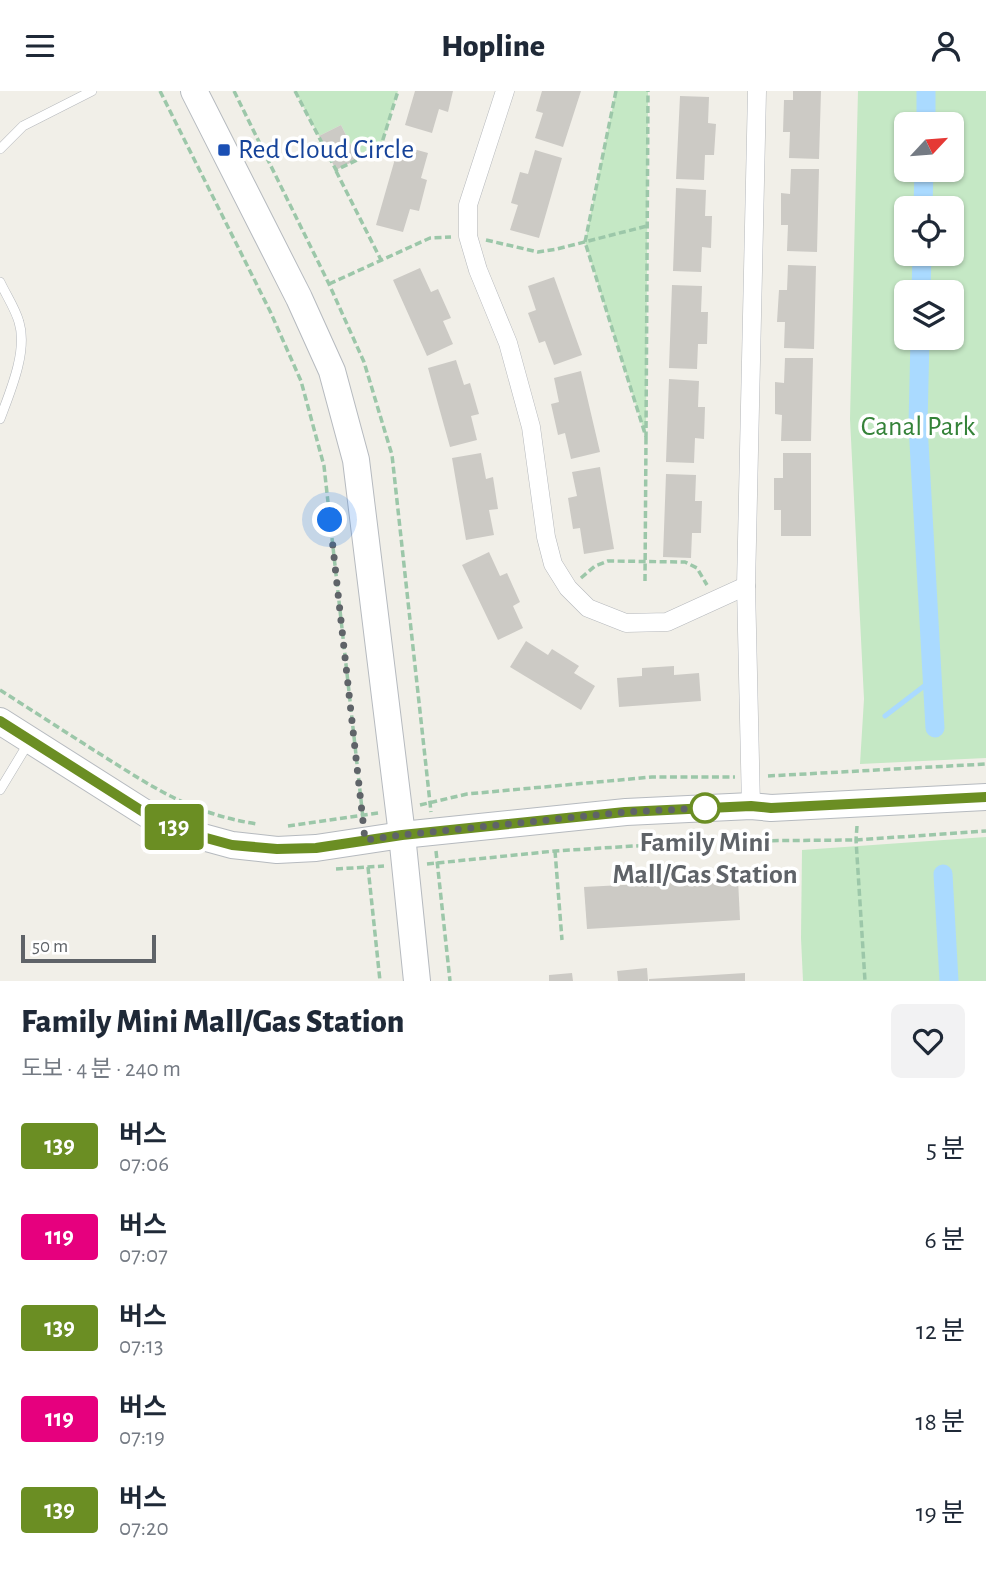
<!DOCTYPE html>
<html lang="ko">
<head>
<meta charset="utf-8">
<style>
	body { margin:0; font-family:"Alegreya Sans","Noto Sans KR",sans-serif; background:#f2f2f3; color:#1f2937; height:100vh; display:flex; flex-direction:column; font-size:26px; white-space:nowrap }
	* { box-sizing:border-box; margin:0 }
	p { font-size:23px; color:#747a83 }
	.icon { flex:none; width:38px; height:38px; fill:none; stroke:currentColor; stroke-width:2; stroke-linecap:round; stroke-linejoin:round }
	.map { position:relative; height:890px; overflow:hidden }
	.details { display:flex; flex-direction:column; background:#fff; flex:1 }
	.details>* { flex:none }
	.badge { padding:0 14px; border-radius:5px; font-size:24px; line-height:46px }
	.needle { width:46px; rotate:64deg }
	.tools { position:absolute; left:894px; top:21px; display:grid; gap:14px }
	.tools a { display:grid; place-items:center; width:70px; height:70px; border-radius:10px; background:#fff; box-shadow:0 2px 5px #0004; font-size:35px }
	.scale { position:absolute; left:21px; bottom:18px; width:135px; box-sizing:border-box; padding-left:7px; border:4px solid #5f6368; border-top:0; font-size:19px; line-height:24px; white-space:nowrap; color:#5f6368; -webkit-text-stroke:5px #fff; paint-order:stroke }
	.you { position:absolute; width:35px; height:35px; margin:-18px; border:5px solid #fff; border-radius:50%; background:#1a73e8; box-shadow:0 0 0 10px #1a73e833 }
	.map>.badge { position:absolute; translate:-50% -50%; box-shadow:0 0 0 4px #fff }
	.round { display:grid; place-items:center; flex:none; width:74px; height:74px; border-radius:10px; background:#f2f2f3 }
	.summary { display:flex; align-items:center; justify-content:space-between; height:119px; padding:0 21px }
	h1 { font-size:33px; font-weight:800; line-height:52px }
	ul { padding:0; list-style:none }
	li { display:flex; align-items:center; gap:21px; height:91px; padding:0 21px }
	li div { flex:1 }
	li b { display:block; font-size:26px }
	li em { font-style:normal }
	li .badge { min-width:77px; font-weight:700; text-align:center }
	header { display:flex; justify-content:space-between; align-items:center; height:91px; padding:0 21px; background:#fff; font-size:32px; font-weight:800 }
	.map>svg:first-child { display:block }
	.green { fill:#c5e8c5; fill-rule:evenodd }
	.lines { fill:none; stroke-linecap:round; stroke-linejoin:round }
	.stream { stroke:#aadaff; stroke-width:5 }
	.canal { stroke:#aadaff; stroke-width:19 }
	.building { fill:#cccac5 }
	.lane-casing { stroke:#b5b8bc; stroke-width:10 }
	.street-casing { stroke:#b5b8bc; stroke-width:19 }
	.secondary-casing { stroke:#b6babf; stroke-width:28 }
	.path { stroke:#9cc7a9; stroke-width:3.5; stroke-dasharray:7 3.5; stroke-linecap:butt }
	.lane { stroke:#fff; stroke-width:9 }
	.street { stroke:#fff; stroke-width:18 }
	.secondary { stroke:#fff; stroke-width:26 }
	.line-casing { stroke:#fff; stroke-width:16 }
	.line { stroke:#6b8e23; stroke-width:10 }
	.walk { stroke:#5f6368; stroke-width:7; stroke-dasharray:0 12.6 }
	.transit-dot { fill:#1a4fb4; stroke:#fff; stroke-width:2.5 }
	.stop-dot { fill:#fff; stroke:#6b8e23; stroke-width:3.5 }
	.labels { text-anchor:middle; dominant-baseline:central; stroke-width:7; stroke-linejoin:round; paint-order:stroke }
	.transit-label { font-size:28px; fill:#164399; stroke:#fff; text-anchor:start }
	.park-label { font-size:28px; fill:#348238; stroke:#fff }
	.stop-label { font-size:28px; font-weight:bold; fill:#5f6368; stroke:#fff }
</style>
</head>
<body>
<header><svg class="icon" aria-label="menu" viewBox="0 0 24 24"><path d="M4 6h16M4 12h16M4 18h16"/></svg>Hopline<svg class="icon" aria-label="person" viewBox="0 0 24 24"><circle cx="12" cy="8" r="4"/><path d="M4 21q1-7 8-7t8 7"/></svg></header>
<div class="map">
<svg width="986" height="890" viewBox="0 0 986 890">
	<rect width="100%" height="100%" fill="#f1efe8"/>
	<g class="green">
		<path d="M295,0H398L380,58L358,68L341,34L319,45Z"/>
		<path d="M616,0H648L646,346L585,151Z"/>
		<path d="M858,0H986V667L860,673L864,608L850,328ZM906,33H952V79H906ZM906,117H952V163H906ZM906,201H952V247H906Z"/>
		<path d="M986,746V890H803L801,847L802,759Z"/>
	</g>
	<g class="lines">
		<path class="stream" d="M885,625L932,589"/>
		<g class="canal">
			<path d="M926,33V0"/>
			<path d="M923,117L924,79"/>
			<path d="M921,201L922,163"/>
			<path d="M920,247L918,334L935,637"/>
			<path d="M943,783L949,890"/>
		</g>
	</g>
	<g class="building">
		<path d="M415,0H453L448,21L439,18L432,42L405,34Z"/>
		<path d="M542,0H581L563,56L535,47L543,22L536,20Z"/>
		<path d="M793,0H821L819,68L789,67L790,41H783L784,9H793Z"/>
		<path d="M680,5L709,6L708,32L716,33L714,64H705L704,89L676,88Z"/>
		<path d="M341,34L358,68L336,79L319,45Z"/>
		<path d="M399,54L428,62L421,87L427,89L419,120L410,118L403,141L376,134Z"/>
		<path d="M535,59L562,67L539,147L510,139L518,114L511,112L520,81L528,83Z"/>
		<path d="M791,78H819L817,161L787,160L788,134H781V102L790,103Z"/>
		<path d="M676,97L706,99L705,125H712L711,157L702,156L701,181L673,180Z"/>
		<path d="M788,174L816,175L814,258L784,257L785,231H777L779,199H787Z"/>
		<path d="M420,177L431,201L438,198L451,227L443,230L453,253L427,265L393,189Z"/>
		<path d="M554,186L582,264L554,274L545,250L539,252L528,222L536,219L528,195Z"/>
		<path d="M672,194L702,195L701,221H708L707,253H698L697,278L669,277Z"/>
		<path d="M785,267H813L811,350H781L782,324L775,323V291L784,292Z"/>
		<path d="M456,269L464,294L470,292L479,323L471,325L477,349L450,356L428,277Z"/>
		<path d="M581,280L600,361L571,368L565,342L558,344L551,313L559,311L554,287Z"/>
		<path d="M669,288L699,290L698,316H705L704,348L695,347L694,372L666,371Z"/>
		<path d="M481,362L486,388L493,386L498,418L489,419L494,444L466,449L452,367Z"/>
		<path d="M783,362H811V445H781V419H774V387H783Z"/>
		<path d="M600,376L614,458L584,463L580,437L573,438L568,407L577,405L572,381Z"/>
		<path d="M666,383L696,384L695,410H702L701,442H692L691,467L663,466Z"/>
		<path d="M489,461L500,485L507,482L520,511L513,515L523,537L498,549L462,474Z"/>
		<path d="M526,550L548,564L552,558L579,575L574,582L595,595L581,619L510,576Z"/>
		<path d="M674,575V584L699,582L701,610L619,616L617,587L642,585V577Z"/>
		<path d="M738,788L740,829L587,838L584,796Z"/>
		<path d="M647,877L648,890H618L617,880Z"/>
		<path d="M572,882L573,890H549V884Z"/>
		<path d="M745,882V890H649V888Z"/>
	</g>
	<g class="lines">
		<defs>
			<g id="lane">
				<path d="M0,58L23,35L92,0"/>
				<path d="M0,191C6,204 15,217 19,231C28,260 10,301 0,328"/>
				<path d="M0,699L29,651"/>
			</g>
			<g id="street">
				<path d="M505,0L468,114V145L478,179L508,252L531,336L546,446L553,473L568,497L588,517L626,532L667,531L746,495"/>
				<path d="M751,715L746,495L757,0"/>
			</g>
			<g id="secondary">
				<path d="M194,0L299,207L332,280L356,369L402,744L417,890"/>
				<path d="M0,630L153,727L188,742L232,754L277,759L316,757L402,744L626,721L751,715L771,717L986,706"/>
			</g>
		</defs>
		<use href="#lane" class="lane-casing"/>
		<use href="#street" class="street-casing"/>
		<use href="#secondary" class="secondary-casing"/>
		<g class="path">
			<path d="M160,0L270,220L301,290L324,375L363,727"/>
			<path d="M234,0L329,193L364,271L392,364L431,721"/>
			<path d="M295,0L336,79L380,58L398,0"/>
			<path d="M616,0L585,151L646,346L648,0"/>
			<path d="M336,80L381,169"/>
			<path d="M486,149L538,161L557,158L647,135"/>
			<path d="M329,193L430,147L451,146"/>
			<path d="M581,487L595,475L608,470L685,471L697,477L707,494"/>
			<path d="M645,490L646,346"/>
			<path d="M0,599C33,620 67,642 100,663C154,697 192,723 257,733"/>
			<path d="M768,685L986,673"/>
			<path d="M420,714L467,703L652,686H735"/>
			<path d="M288,735L378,722"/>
			<path d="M857,735L856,749L865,890"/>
			<path d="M436,760L450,890"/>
			<path d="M555,760L562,849"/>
			<path d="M427,773L555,760L666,753L686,748L708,747L725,750L856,749L986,740"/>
			<path d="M368,776L380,890"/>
			<path d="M336,778L384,775"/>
		</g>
		<use href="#lane" class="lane"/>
		<use href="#street" class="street"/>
		<use href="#secondary" class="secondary"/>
	</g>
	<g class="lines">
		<defs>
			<path id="line" d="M0,630L153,727L188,742L232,754L277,758L316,757L402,744L625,721L751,715L771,717L986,706"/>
		</defs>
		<use href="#line" class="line-casing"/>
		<use href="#line" class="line"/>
		<path class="walk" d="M330,429L365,749L402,744L625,721L705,717"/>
	</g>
	<rect class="transit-dot" x="217" y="52" width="14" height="14" rx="3.5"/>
	<circle class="stop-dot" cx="705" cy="717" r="14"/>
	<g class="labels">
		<g class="transit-label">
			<text x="238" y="59">Red Cloud Circle</text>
		</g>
		<g class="park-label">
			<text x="918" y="336">Canal Park</text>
		</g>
		<g class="stop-label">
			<text x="705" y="752">Family Mini<tspan x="705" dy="32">Mall/Gas Station</tspan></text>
		</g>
	</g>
</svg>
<div class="tools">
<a><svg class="needle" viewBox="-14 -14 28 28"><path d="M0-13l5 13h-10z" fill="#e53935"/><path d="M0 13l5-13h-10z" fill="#747a83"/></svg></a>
<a><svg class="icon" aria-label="locate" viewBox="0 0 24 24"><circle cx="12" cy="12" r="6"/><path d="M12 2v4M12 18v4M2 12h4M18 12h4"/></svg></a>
<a><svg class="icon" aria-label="layers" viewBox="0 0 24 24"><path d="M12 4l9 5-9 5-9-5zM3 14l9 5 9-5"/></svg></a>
</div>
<div class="scale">50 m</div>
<div class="you" style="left:330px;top:429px"></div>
<b class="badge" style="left:174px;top:736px;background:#6b8e23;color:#fff">139</b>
</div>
<section class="details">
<div class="summary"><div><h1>Family Mini Mall/Gas Station</h1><p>도보 · 4 분 · 240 m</p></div><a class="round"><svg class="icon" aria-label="heart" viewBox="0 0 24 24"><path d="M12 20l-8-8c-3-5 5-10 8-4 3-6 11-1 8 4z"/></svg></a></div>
<ul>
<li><span class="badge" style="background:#6b8e23;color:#fff">139</span><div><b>버스</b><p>07:06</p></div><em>5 분</em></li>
<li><span class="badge" style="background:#e6007e;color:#fff">119</span><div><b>버스</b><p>07:07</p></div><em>6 분</em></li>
<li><span class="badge" style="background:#6b8e23;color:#fff">139</span><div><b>버스</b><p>07:13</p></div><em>12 분</em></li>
<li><span class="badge" style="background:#e6007e;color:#fff">119</span><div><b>버스</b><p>07:19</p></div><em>18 분</em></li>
<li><span class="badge" style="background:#6b8e23;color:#fff">139</span><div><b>버스</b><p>07:20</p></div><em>19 분</em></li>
</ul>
</section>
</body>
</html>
